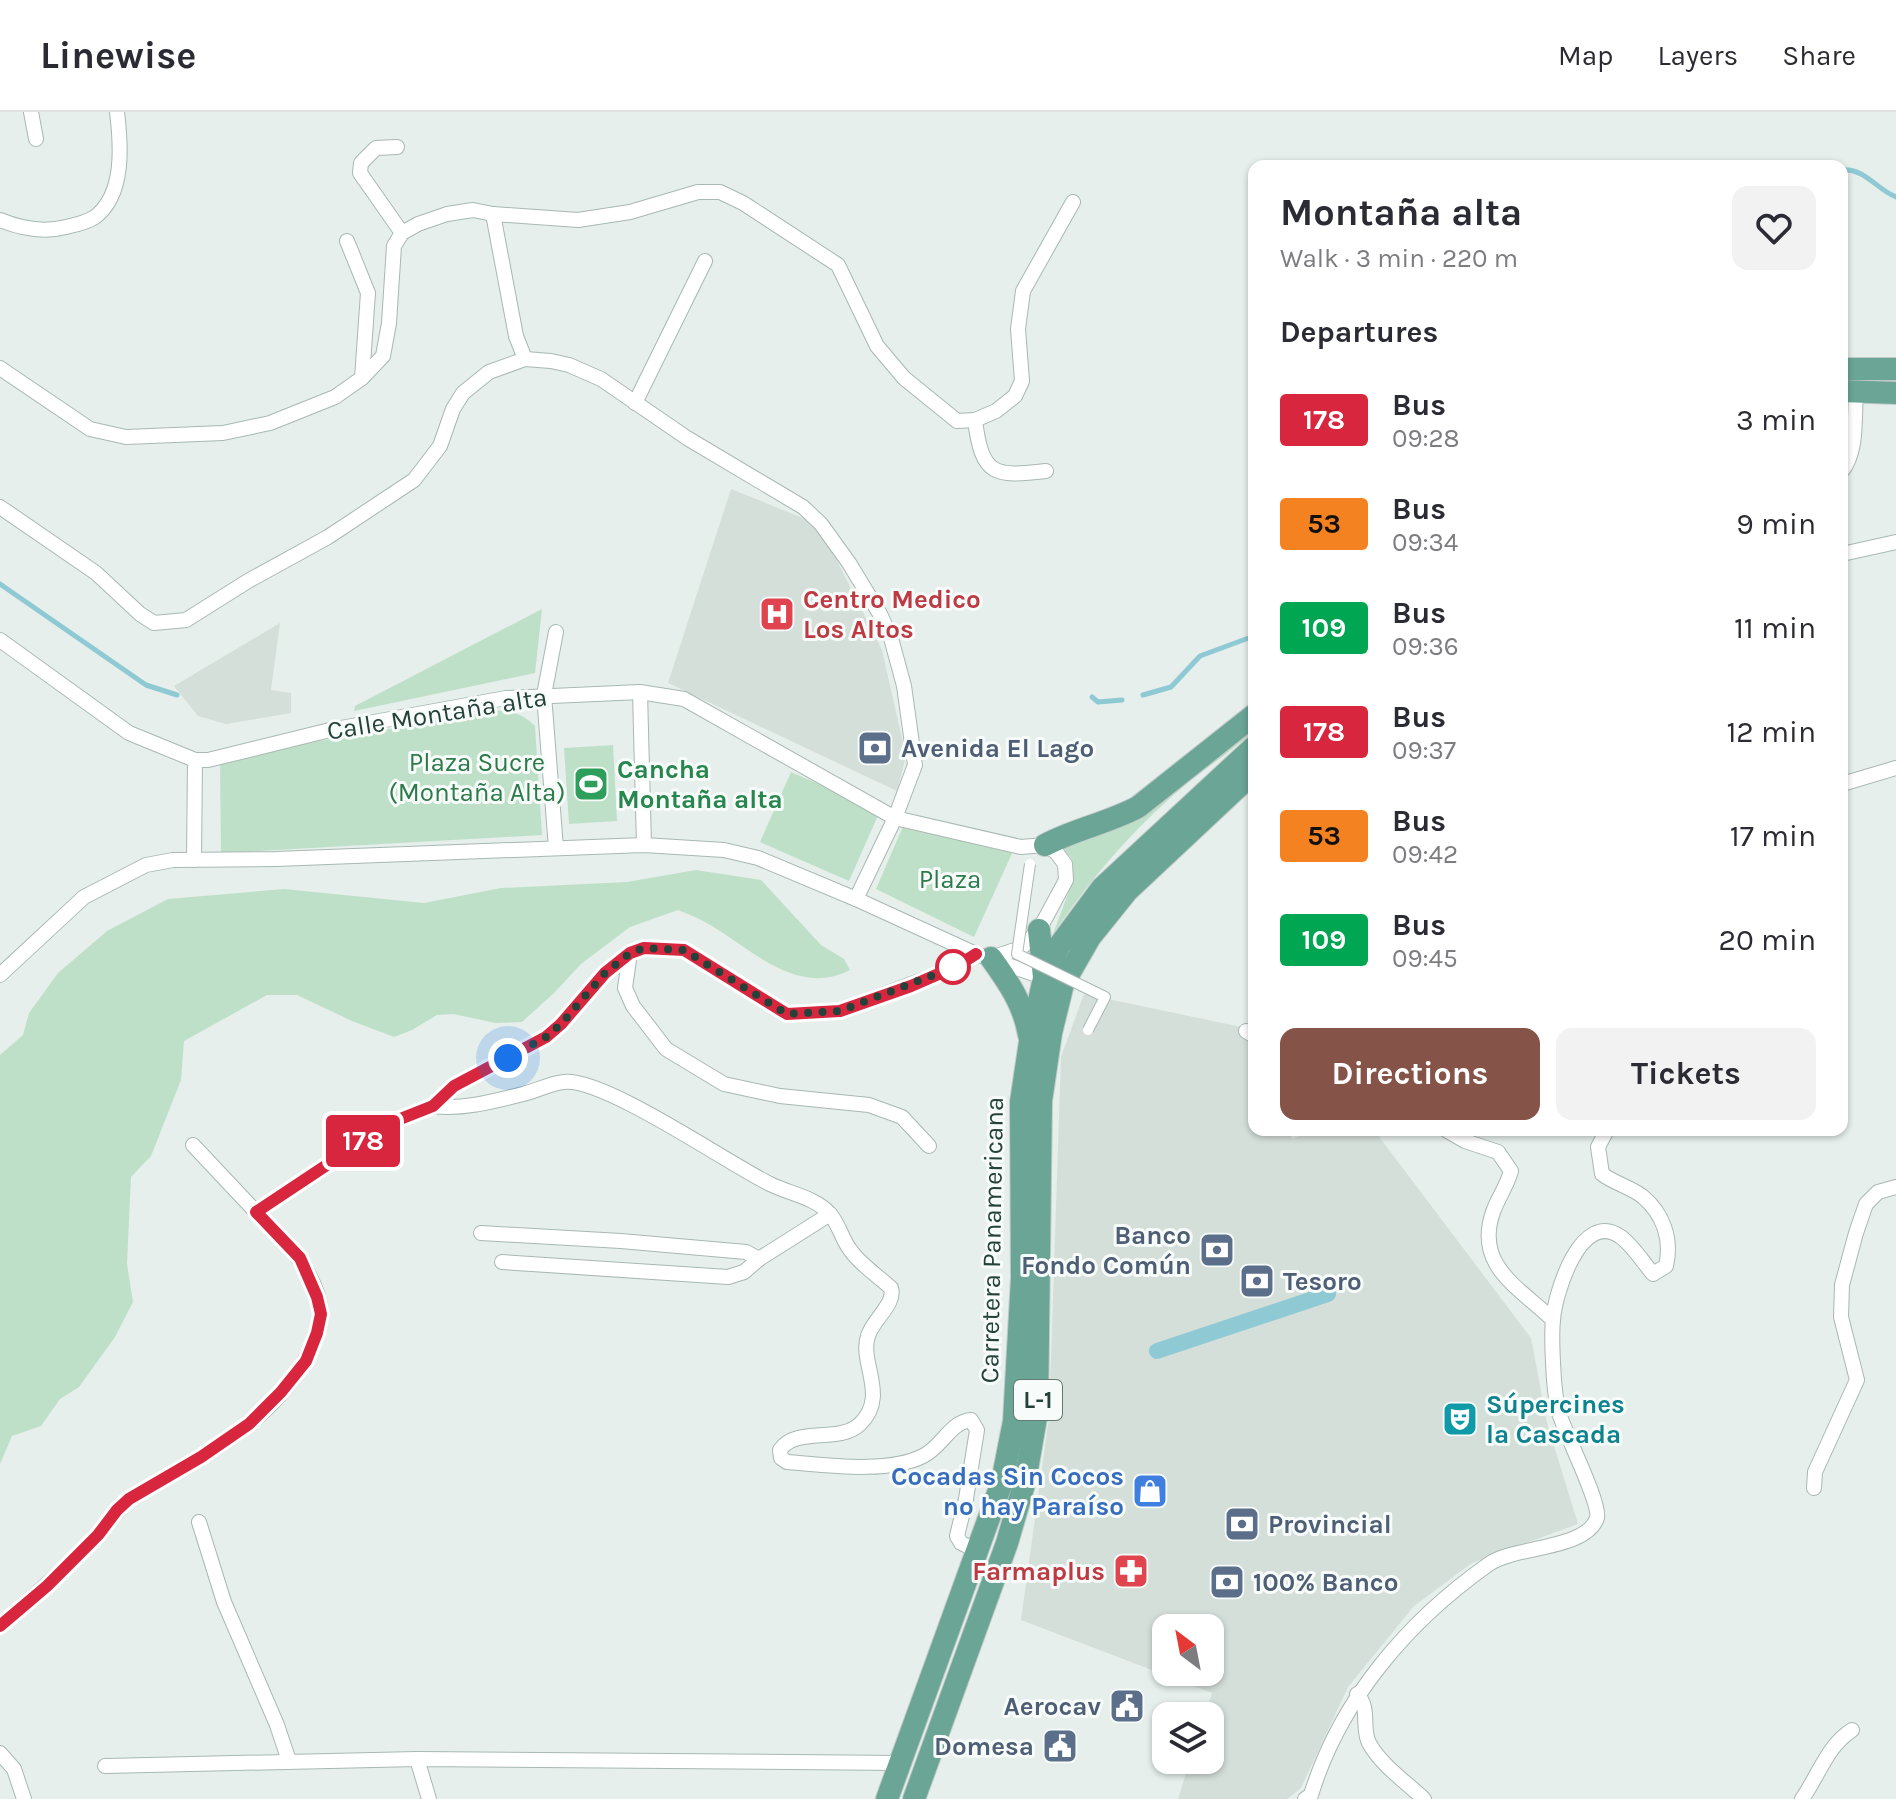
<!DOCTYPE html>
<html lang="en">
<head>
<meta charset="utf-8">
<style>
	body { margin:0; font-family:Karla,sans-serif; background:#f2f2f3; color:#2b2b33; height:100vh; display:flex; flex-direction:column; font-size:30px; white-space:nowrap }
	* { box-sizing:border-box; margin:0 }
	p { font-size:26px; color:#7c7c81 }
	.icon { flex:none; width:44px; height:44px; fill:none; stroke:currentColor; stroke-width:2; stroke-linecap:round; stroke-linejoin:round }
	.map { position:relative; flex:1; overflow:hidden }
	.sheet { position:absolute; left:1248px; top:48px; width:600px; height:976px; display:flex; flex-direction:column; background:#fff; border-radius:16px; box-shadow:0 2px 6px #0004 }
	.sheet>* { flex:none }
	.badge { padding:0 16px; border-radius:6px; font-size:28px; line-height:52px }
	.needle { width:52px; rotate:328deg }
	.buttons { position:absolute; left:1152px; top:1502px; display:grid; gap:16px }
	.buttons a { display:grid; place-items:center; width:72px; height:72px; border-radius:16px; background:#fff; box-shadow:0 2px 6px #0004; font-size:40px }
	.you { position:absolute; width:40px; height:40px; margin:-20px; border:6px solid #fff; border-radius:50%; background:#1a73e8; box-shadow:0 0 0 12px #1a73e833 }
	.map>.badge { position:absolute; translate:-50% -50%; box-shadow:0 0 0 4px #fff }
	h2 { padding:0 32px; font-size:30px; line-height:72px }
	.round { display:grid; place-items:center; flex:none; width:84px; height:84px; border-radius:16px; background:#f2f2f3 }
	.head { display:flex; align-items:center; justify-content:space-between; height:136px; padding:0 32px }
	h1 { font-size:38px; font-weight:700; line-height:60px }
	.primary-button { display:flex; gap:16px; margin-top:auto; padding:16px 32px }
	.primary-button a { flex:1; height:92px; border-radius:16px; background:#855347; color:#fff; font-size:32px; font-weight:700; line-height:92px; text-align:center }
	.primary-button a+a { background:#f2f2f3; color:#2b2b33 }
	ul { padding:0; list-style:none }
	li { display:flex; align-items:center; gap:24px; height:104px; padding:0 32px }
	li div { flex:1 }
	li b { display:block; font-size:30px }
	li em { font-style:normal }
	li .badge { min-width:88px; font-weight:700; text-align:center }
	header { display:flex; align-items:center; gap:48px; box-sizing:border-box; height:112px; padding:0 40px; background:#fff; border-bottom:2px solid #e1e1e2 }
	header strong { font-size:38px }
	nav { display:flex; gap:44px; margin-inline-start:auto; font-size:28px }
	.map>svg:first-child { display:block }
	.built { fill:#d4dfda; fill-rule:evenodd }
	.green { fill:#bfe0c8 }
	.lines { fill:none; stroke-linecap:round; stroke-linejoin:round }
	.stream { stroke:#8ec9d4; stroke-width:5 }
	.canal { stroke:#8ec9d4; stroke-width:16 }
	.minor-casing { stroke:#a8b8b2; stroke-width:16 }
	.primary-casing { stroke:#c2cac8; stroke-width:24 }
	.minor { stroke:#fff; stroke-width:14 }
	.primary { stroke:#6aa596; stroke-width:22 }
	.pedestrian-bridge-casing { stroke:#a8b8b2; stroke-width:12; stroke-linecap:butt }
	.pedestrian-bridge { stroke:#fff; stroke-width:10 }
	.line-casing { stroke:#fff; stroke-width:18 }
	.line { stroke:#d7263d; stroke-width:12 }
	.walk { stroke:#24423a; stroke-width:8; stroke-dasharray:0 14.4 }
	.stop-dot { fill:#fff; stroke:#d7263d; stroke-width:4 }
	.labels { text-anchor:middle; dominant-baseline:central; stroke-width:6; stroke-linejoin:round; paint-order:stroke }
	.shield { fill:#f7fbf9; stroke:#637a73; stroke-width:2 }
	.shield-label { font-size:24px; font-weight:bold; fill:#24423a }
	.health-label { font-size:26px; font-weight:bold; fill:#be3a42; stroke:#f7fbf9; text-anchor:start }
	.street-label { font-size:26px; fill:#24423a; stroke:#f7fbf9 }
	.service-label { font-size:26px; font-weight:bold; fill:#4e5e75; stroke:#f7fbf9; text-anchor:start }
	.park-label { font-size:26px; fill:#2d7a4b; stroke:#f7fbf9 }
	.leisure-label { font-size:26px; font-weight:bold; fill:#27864d; stroke:#f7fbf9; text-anchor:start }
	.culture-label { font-size:26px; font-weight:bold; fill:#0d838f; stroke:#f7fbf9; text-anchor:start }
	.shop-label { font-size:26px; font-weight:bold; fill:#366cbe; stroke:#f7fbf9; text-anchor:end }
</style>
</head>
<body>
<header>
<strong>Linewise</strong>
<nav><a>Map</a><a>Layers</a><a>Share</a></nav>
</header>
<div class="map">
<svg width="1896" height="1687" viewBox="0 0 1896 1687">
	<rect width="100%" height="100%" fill="#e6efeb"/>
	<g class="built">
		<path d="M731,377L810,409L830,435L882,538L906,644L897,679L668,571Z"/>
		<path d="M280,511L271,578L291,581V601L226,612L198,604L174,574Z"/>
		<path d="M1084,882L1246,916L1254,937V1018H1288L1292,1027L1315,1018H1374L1531,1226L1547,1311L1578,1412L1472,1451L1414,1494L1348,1575L1301,1676L1287,1687H1178L1190,1648H1210V1604H1205L1212,1581L1021,1508L1049,1305L1061,945ZM1166,1516H1210V1560H1166Z"/>
	</g>
	<g class="green">
		<path d="M542,497L535,561L354,599L355,594Z"/>
		<path d="M493,599C511,598 522,601 535,614L542,723L221,741L220,646Z"/>
		<path d="M1254,612V619C1235,636 1215,650 1195,665C1139,710 1093,763 1053,822L1072,771V747L1055,728L1073,727Z"/>
		<path d="M613,633L617,709L569,712L564,636Z"/>
		<path d="M791,660L880,699L849,769L760,730Z"/>
		<path d="M904,712L1014,737L974,825L876,777Z"/>
		<path d="M696,758L761,768L821,833L844,847L850,858C793,887 747,831 701,808C694,804 685,801 678,798L630,815L581,852L554,881L522,910L496,911L453,902L437,903L412,918L394,925L352,909L297,883H267L184,929L181,968L151,1044L131,1065L127,1152L133,1190L115,1225L79,1275L60,1287L41,1314L12,1324L0,1352V943L23,923L29,901L58,861L107,819L168,787L284,777L424,791L501,776L627,770Z"/>
	</g>
	<g class="lines">
		<g class="stream">
			<path d="M1842,58C1865,56 1876,77 1896,85"/>
			<path d="M0,472L146,573L177,583"/>
			<path d="M1143,583L1171,575L1200,544L1254,524"/>
			<path d="M1092,585L1098,590L1122,588"/>
		</g>
		<path class="canal" d="M1157,1239L1328,1182"/>
		<defs>
			<g id="minor">
				<path d="M31,0L36,27"/>
				<path d="M397,35L376,36L361,51L360,61L402,121"/>
				<path d="M493,102L516,224L525,247"/>
				<path d="M0,108C22,117 43,121 66,115C75,113 88,110 95,105C125,82 121,33 117,0"/>
				<path d="M347,129L368,181L362,266"/>
				<path d="M0,256L90,317L126,325L223,321L270,311L335,285L362,266L383,244L389,211L394,134L402,121L418,112L447,102L473,98L493,102L578,108L630,100L698,80H720L743,91L838,153L877,234L904,266L957,309L975,308L996,299L1015,284L1022,269L1018,217L1023,179L1073,90"/>
				<path d="M635,291L705,149"/>
				<path d="M975,308C982,364 994,365 1046,359"/>
				<path d="M1842,359C1858,339 1854,304 1856,280"/>
				<path d="M0,395L96,461L140,502L154,511L186,508L248,469L328,425L414,368L440,334L453,297L463,281L489,260L525,247L551,249L569,253L601,267L687,326L803,395L821,412L849,451L880,502L891,526L904,574L915,653L895,706L856,787"/>
				<path d="M1842,442L1896,430"/>
				<path d="M556,520L544,583L556,736"/>
				<path d="M0,528L129,621L195,648"/>
				<path d="M640,580L644,733"/>
				<path d="M1842,672L1896,656"/>
				<path d="M194,748L195,648H208L330,618L506,586L640,580L684,587L895,706L1021,735L1045,733L1056,740L1065,752L1066,768L1039,818L1021,836L991,846"/>
				<path d="M630,841L625,876L633,894L666,937L724,972L780,984L869,993L902,1005L929,1034"/>
				<path d="M0,863L84,785L146,753L173,748L276,747L644,733L724,738L758,746L856,787L976,842L1051,868"/>
				<path d="M1246,919L1254,924"/>
				<path d="M433,994C462,998 495,989 523,982C536,979 551,971 564,970C605,966 727,1051 770,1072C790,1082 815,1085 830,1102C839,1112 842,1128 851,1139C861,1153 878,1164 891,1176C896,1192 873,1207 868,1224C859,1251 889,1284 860,1312C839,1332 796,1314 780,1338L781,1346L787,1350C826,1353 887,1362 923,1344C942,1335 950,1310 971,1308L977,1318L966,1387L957,1424L961,1431L978,1439"/>
				<path d="M1446,1018L1465,1029L1498,1040L1511,1059C1507,1074 1498,1086 1493,1100C1474,1154 1520,1176 1553,1208"/>
				<path d="M193,1033L256,1100"/>
				<path d="M481,1121L621,1129L746,1140L759,1147"/>
				<path d="M502,1150L728,1165L744,1160L759,1147L830,1102"/>
				<path d="M1814,1376L1815,1360L1857,1268L1841,1205L1842,1173L1856,1121L1866,1092L1878,1080L1896,1075"/>
				<path d="M199,1410L224,1490L277,1613L289,1649"/>
				<path d="M0,1514C33,1484 66,1457 96,1425C108,1412 116,1399 129,1387C196,1348 282,1308 313,1231C317,1222 321,1211 321,1202C319,1161 283,1127 256,1100L390,1011L433,994L454,974L546,925L561,912L605,861L630,841L644,836L684,838L787,902L840,899L938,862L976,842"/>
				<path d="M1357,1582C1371,1597 1361,1615 1369,1631C1381,1653 1406,1670 1424,1687"/>
				<path d="M0,1641L14,1657L24,1687"/>
				<path d="M417,1647L429,1687"/>
				<path d="M105,1654L417,1647L900,1651"/>
				<path d="M1305,1687L1311,1683C1340,1588 1408,1509 1489,1452C1514,1434 1586,1438 1597,1406C1601,1391 1564,1320 1558,1298C1556,1289 1555,1278 1554,1268C1553,1249 1551,1227 1553,1208C1555,1181 1581,1096 1621,1125C1633,1134 1643,1150 1653,1162L1666,1154C1672,1128 1664,1102 1642,1084C1630,1075 1614,1071 1602,1062L1598,1035L1607,1018"/>
				<path d="M1802,1687C1819,1663 1827,1634 1852,1618"/>
			</g>
			<g id="primary">
				<path d="M1842,257H1896"/>
				<path d="M1842,279L1896,281"/>
				<path d="M1045,733C1075,717 1108,711 1138,695L1254,603"/>
				<path d="M1039,818L1044,865"/>
				<path d="M991,846C1009,871 1024,893 1029,923"/>
				<path d="M887,1687L1002,1370L1014,1309L1022,1166L1021,990L1030,930L1044,866L1059,834L1102,776L1254,635"/>
				<path d="M914,1687L1007,1431L1025,1369L1037,1300L1041,989L1051,921L1063,872L1090,825L1127,779L1254,660"/>
			</g>
		</defs>
		<use href="#minor" class="minor-casing"/>
		<use href="#primary" class="primary-casing"/>
		<use href="#minor" class="minor"/>
		<use href="#primary" class="primary"/>
		<defs>
			<path id="pedestrian-bridge" d="M1030,752L1017,842L1105,885L1088,918"/>
		</defs>
		<use href="#pedestrian-bridge" class="pedestrian-bridge-casing"/>
		<use href="#pedestrian-bridge" class="pedestrian-bridge"/>
	</g>
	<g class="lines">
		<defs>
			<path id="line" d="M0,1514L47,1474L98,1423L117,1398L129,1387L201,1345L249,1312L281,1280L306,1249L317,1221L321,1202L317,1185L300,1146L256,1100L390,1011L433,994L454,974L546,925L561,912L605,861L630,841L644,836L684,838L787,902L840,899L911,874L957,854L976,842"/>
		</defs>
		<use href="#line" class="line-casing"/>
		<use href="#line" class="line"/>
		<path class="walk" d="M508,946L546,925L561,912L605,861L630,841L644,836L684,838L787,902L840,899L957,854L953,855"/>
	</g>
	<defs>
		<symbol id="hospital-square" viewBox="-11 -11 22 22"><rect x="-9" y="-9" width="18" height="18" rx="4" fill="#e0444e" stroke="#f7fbf9"/><path d="M-5-5h3v3.5h4V-5h3V5h-3V1.5h-4V5h-3Z" fill="#fff"/></symbol>
		<symbol id="bank-square" viewBox="-11 -11 22 22"><rect x="-9" y="-9" width="18" height="18" rx="4" fill="#5c6f8a" stroke="#f7fbf9"/><path d="M-6-4H6V4H-6ZM0-2.3a2.3 2.3 0 1 0 0 4.6a2.3 2.3 0 1 0 0-4.6Z" fill="#fff"/></symbol>
		<symbol id="stadium-square" viewBox="-11 -11 22 22"><rect x="-9" y="-9" width="18" height="18" rx="4" fill="#2e9e5b" stroke="#f7fbf9"/><path d="M0-5a6.5 5 0 1 0 0 10a6.5 5 0 1 0 0-10ZM-3.5-1.8h7v3.6h-7Z" fill="#fff"/></symbol>
		<symbol id="theatre-square" viewBox="-11 -11 22 22"><rect x="-9" y="-9" width="18" height="18" rx="4" fill="#0f9aa8" stroke="#f7fbf9"/><path d="M-5-5.5Q0-4 5-5.5V0Q5 5 0 6Q-5 5-5 0ZM-3.3-2.5H-1v1.5H-3.3ZM1-2.5H3.3v1.5H1ZM-2.8 1Q0 5.5 2.8 1Z" fill="#fff"/></symbol>
		<symbol id="shop-square" viewBox="-11 -11 22 22"><rect x="-9" y="-9" width="18" height="18" rx="4" fill="#3f7fe0" stroke="#f7fbf9"/><path d="M-5-2.5h2.3a2.7 3.5 0 0 1 5.4 0H5L5.5 6h-11ZM-1.5-2.5h3a1.5 2.3 0 0 0-3 0Z" fill="#fff"/></symbol>
		<symbol id="pharmacy-square" viewBox="-11 -11 22 22"><rect x="-9" y="-9" width="18" height="18" rx="4" fill="#e0444e" stroke="#f7fbf9"/><path d="M-2-6h4v4h4v4h-4v4h-4v-4h-4v-4h4Z" fill="#fff"/></symbol>
		<symbol id="civic-square" viewBox="-11 -11 22 22"><rect x="-9" y="-9" width="18" height="18" rx="4" fill="#5c6f8a" stroke="#f7fbf9"/><path d="M-.6-6.5H3V-4.5H.6V-3L4-1V1h2V6H-6V1h2V-1L-.6-3ZM-1.2 2.5V6h2.4V2.5Z" fill="#fff"/></symbol>
	</defs>
	<g fill-rule="evenodd">
		<use href="#hospital-square" x="757" y="482" width="40" height="40"/>
		<use href="#bank-square" x="855" y="616" width="40" height="40"/>
		<use href="#stadium-square" x="571" y="652" width="40" height="40"/>
		<use href="#bank-square" x="1197" y="1118" width="40" height="40"/>
		<use href="#bank-square" x="1237" y="1149" width="40" height="40"/>
		<use href="#theatre-square" x="1440" y="1287" width="40" height="40"/>
		<use href="#shop-square" x="1130" y="1359" width="40" height="40"/>
		<use href="#bank-square" x="1222" y="1392" width="40" height="40"/>
		<use href="#pharmacy-square" x="1111" y="1439" width="40" height="40"/>
		<use href="#bank-square" x="1207" y="1450" width="40" height="40"/>
		<use href="#civic-square" x="1107" y="1574" width="40" height="40"/>
		<use href="#civic-square" x="1040" y="1614" width="40" height="40"/>
	</g>
	<circle class="stop-dot" cx="953" cy="855" r="16"/>
	<g class="labels">
		<rect class="shield" x="1014" y="1268" width="48" height="40" rx="6"/>
		<g class="shield-label">
			<text x="1038" y="1288">L-1</text>
		</g>
		<g class="health-label">
			<text x="803" y="487">Centro Medico<tspan x="803" dy="30">Los Altos</tspan></text>
			<text x="1105" y="1459" text-anchor="end">Farmaplus</text>
		</g>
		<g class="street-label">
			<text transform="translate(437 602) rotate(-9)">Calle Montaña alta</text>
			<text transform="translate(992 1128) rotate(-89)">Carretera Panamericana</text>
		</g>
		<g class="service-label">
			<text x="901" y="636">Avenida El Lago</text>
			<text x="1191" y="1123" text-anchor="end">Banco<tspan x="1191" dy="30">Fondo Común</tspan></text>
			<text x="1283" y="1169">Tesoro</text>
			<text x="1268" y="1412">Provincial</text>
			<text x="1253" y="1470">100% Banco</text>
			<text x="1101" y="1594" text-anchor="end">Aerocav</text>
			<text x="1034" y="1634" text-anchor="end">Domesa</text>
		</g>
		<g class="park-label">
			<text x="477" y="650">Plaza Sucre<tspan x="477" dy="30">(Montaña Alta)</tspan></text>
			<text x="950" y="767">Plaza</text>
		</g>
		<g class="leisure-label">
			<text x="617" y="657">Cancha<tspan x="617" dy="30">Montaña alta</tspan></text>
		</g>
		<g class="culture-label">
			<text x="1486" y="1292">Súpercines<tspan x="1486" dy="30">la Cascada</tspan></text>
		</g>
		<g class="shop-label">
			<text x="1124" y="1364">Cocadas Sin Cocos<tspan x="1124" dy="30">no hay Paraíso</tspan></text>
		</g>
	</g>
</svg>
<div class="buttons">
<a><svg class="needle" viewBox="-14 -14 28 28"><path d="M0-13l5 13h-10z" fill="#e53935"/><path d="M0 13l5-13h-10z" fill="#7c7c81"/></svg></a>
<a><svg class="icon" aria-label="layers" viewBox="0 0 24 24"><path d="M12 4l9 5-9 5-9-5zM3 14l9 5 9-5"/></svg></a>
</div>
<div class="you" style="left:508px;top:946px"></div>
<b class="badge" style="left:363px;top:1029px;background:#d7263d;color:#fff">178</b>
<section class="sheet">
<div class="head"><div><h1>Montaña alta</h1><p>Walk · 3 min · 220 m</p></div><a class="round"><svg class="icon" aria-label="heart" viewBox="0 0 24 24"><path d="M12 20l-8-8c-3-5 5-10 8-4 3-6 11-1 8 4z"/></svg></a></div>
<h2>Departures</h2>
<ul>
<li><span class="badge" style="background:#d7263d;color:#fff">178</span><div><b>Bus</b><p>09:28</p></div><em>3 min</em></li>
<li><span class="badge" style="background:#f58220;color:#111">53</span><div><b>Bus</b><p>09:34</p></div><em>9 min</em></li>
<li><span class="badge" style="background:#00a651;color:#fff">109</span><div><b>Bus</b><p>09:36</p></div><em>11 min</em></li>
<li><span class="badge" style="background:#d7263d;color:#fff">178</span><div><b>Bus</b><p>09:37</p></div><em>12 min</em></li>
<li><span class="badge" style="background:#f58220;color:#111">53</span><div><b>Bus</b><p>09:42</p></div><em>17 min</em></li>
<li><span class="badge" style="background:#00a651;color:#fff">109</span><div><b>Bus</b><p>09:45</p></div><em>20 min</em></li>
</ul>
<div class="primary-button"><a>Directions</a><a>Tickets</a></div>
</section>
</div>
</body>
</html>
